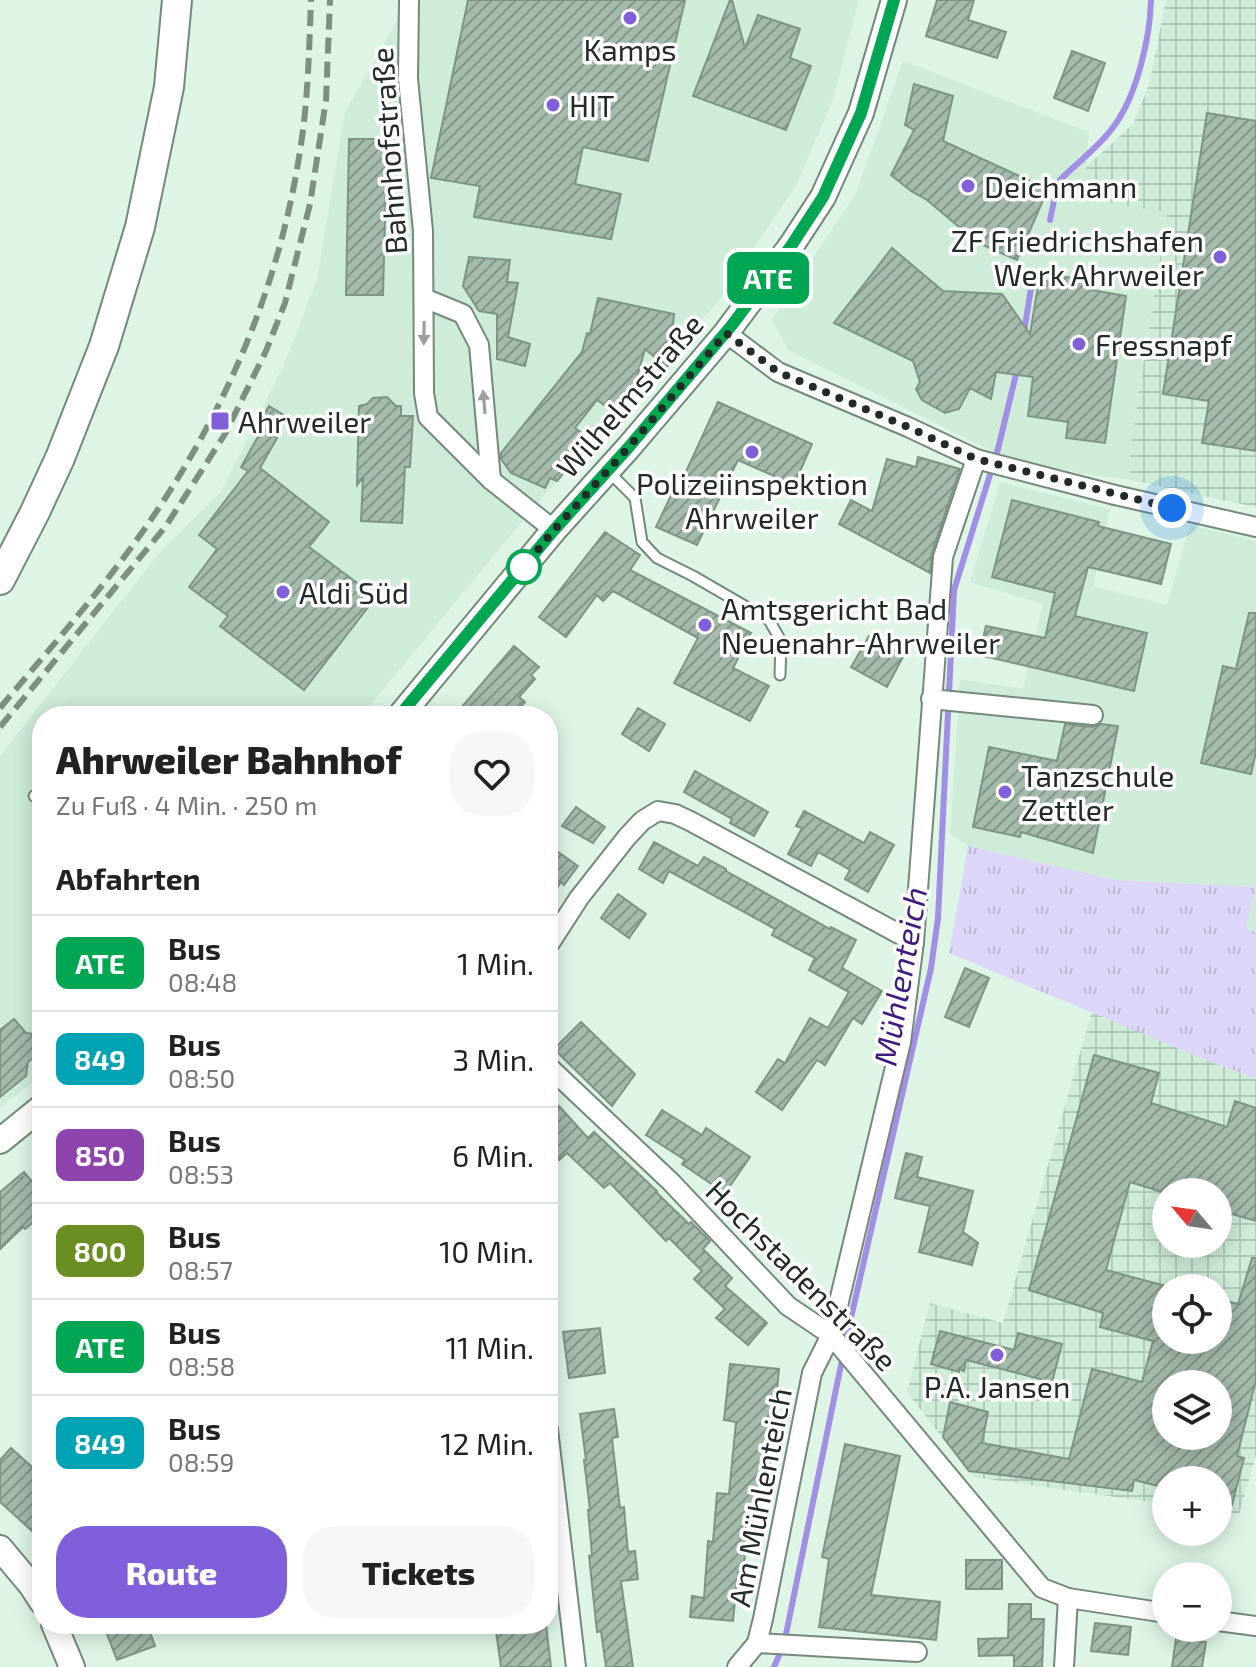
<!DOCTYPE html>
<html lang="de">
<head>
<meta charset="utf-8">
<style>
	body { margin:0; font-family:"Exo 2",sans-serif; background:#f6f6f6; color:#222; height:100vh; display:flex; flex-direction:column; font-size:30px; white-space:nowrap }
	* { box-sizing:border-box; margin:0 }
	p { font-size:26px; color:#767676 }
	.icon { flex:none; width:44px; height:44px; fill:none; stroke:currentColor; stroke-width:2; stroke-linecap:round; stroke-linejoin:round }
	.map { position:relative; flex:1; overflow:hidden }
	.sheet { position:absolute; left:32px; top:706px; width:526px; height:928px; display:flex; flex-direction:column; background:#fff; border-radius:32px; box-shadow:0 4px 20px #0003 }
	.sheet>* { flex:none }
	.badge { padding:0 16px; border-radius:12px; font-size:28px; line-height:52px }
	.needle { width:52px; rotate:299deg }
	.controls { position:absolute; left:1152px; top:1178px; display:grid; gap:16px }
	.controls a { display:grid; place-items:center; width:80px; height:80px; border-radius:50%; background:#fff; box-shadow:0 4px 20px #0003; font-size:40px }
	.you { position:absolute; width:40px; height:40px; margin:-20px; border:6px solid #fff; border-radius:50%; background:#1a73e8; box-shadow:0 0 0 12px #1a73e833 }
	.map>.badge { position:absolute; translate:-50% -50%; box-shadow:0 0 0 4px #fff }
	h2 { padding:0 24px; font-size:30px; line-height:72px }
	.round { display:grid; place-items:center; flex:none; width:84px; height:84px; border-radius:32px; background:#f6f6f6 }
	.summary { display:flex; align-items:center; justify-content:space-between; height:136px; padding:0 24px }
	h1 { font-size:38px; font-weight:800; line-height:60px }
	.button { display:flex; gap:16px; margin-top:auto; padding:16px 24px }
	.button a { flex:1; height:92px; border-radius:32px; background:#805fda; color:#fff; font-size:32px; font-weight:800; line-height:92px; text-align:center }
	.button a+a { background:#f6f6f6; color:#222 }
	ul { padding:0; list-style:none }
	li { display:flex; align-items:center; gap:24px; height:96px; padding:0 24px; border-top:2px solid #e0e0e0 }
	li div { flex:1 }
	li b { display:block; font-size:30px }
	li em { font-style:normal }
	li .badge { min-width:88px; font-weight:700; text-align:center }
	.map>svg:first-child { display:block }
	.built { fill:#ceecd7 }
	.industrial { fill:url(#industrial-grid); fill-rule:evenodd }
	.grass { fill:url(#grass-tufts) }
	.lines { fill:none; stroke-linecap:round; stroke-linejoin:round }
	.stream { stroke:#a18fe6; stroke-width:6 }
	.building { fill:url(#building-hatch); stroke:#7e9485; stroke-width:2; fill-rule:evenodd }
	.lane-casing { stroke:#74897b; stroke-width:13 }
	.street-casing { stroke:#74897b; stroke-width:22 }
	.secondary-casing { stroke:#74897b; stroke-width:28 }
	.primary-casing { stroke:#74897b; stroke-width:32 }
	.lane { stroke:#fff; stroke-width:9 }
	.street { stroke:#fff; stroke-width:18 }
	.secondary { stroke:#fff; stroke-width:24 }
	.primary { stroke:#fff; stroke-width:28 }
	.rail { stroke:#7e8e83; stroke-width:6; stroke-dasharray:16 8; stroke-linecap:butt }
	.oneway { fill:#9ca09d }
	.line-casing { stroke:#fff; stroke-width:18 }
	.line { stroke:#00a651; stroke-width:12 }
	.walk { stroke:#222b25; stroke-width:8; stroke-dasharray:0 14.4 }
	.poi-dot { fill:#805fda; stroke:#fff; stroke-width:3 }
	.stop-dot { fill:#fff; stroke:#00a651; stroke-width:4 }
	.labels { text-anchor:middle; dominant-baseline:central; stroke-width:7; stroke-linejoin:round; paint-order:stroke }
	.poi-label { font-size:30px; fill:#222b25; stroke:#fff; text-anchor:start }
	.street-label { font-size:30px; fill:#222b25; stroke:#fff }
	.water-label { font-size:32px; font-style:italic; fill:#3f1b80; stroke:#fff }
</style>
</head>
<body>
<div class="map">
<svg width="1256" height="1667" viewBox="0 0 1256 1667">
	<defs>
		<pattern id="industrial-grid" width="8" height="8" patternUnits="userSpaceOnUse" patternTransform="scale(2)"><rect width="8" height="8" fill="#ceecd7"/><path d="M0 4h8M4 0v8" fill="none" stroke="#b1cbb8"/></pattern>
		<pattern id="grass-tufts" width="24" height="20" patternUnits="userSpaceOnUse" patternTransform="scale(2)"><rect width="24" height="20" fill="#dcd7f8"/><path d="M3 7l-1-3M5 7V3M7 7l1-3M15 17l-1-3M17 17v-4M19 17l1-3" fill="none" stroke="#bcb9d4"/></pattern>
		<pattern id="building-hatch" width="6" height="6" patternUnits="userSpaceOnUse" patternTransform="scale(2)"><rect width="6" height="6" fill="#a4baab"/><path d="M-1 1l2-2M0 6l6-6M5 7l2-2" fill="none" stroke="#85978b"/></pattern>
	</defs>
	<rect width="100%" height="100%" fill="#def5e5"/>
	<g class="built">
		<path d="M409,0H859L832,102L797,184L718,302L546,493L361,716H42V1075L0,1108V756L159,553L221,492L284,365L317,279L345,112Z"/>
		<path d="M903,61L1089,132L1084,199L1167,211L1131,444L1130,480L1079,473L1010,458L971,441L788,350L772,320L856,193Z"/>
		<path d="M1000,482L1110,509L1093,586L1167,605L1190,525L1256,541V933L1246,928L1255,887L1116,880L968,846L950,834L960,679L1023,689L1043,604L970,582Z"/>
	</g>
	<g class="industrial">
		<path d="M1166,0H1256V507L1130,480L1131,445L1167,212L1083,199L1086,167L1133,124L1149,85Z"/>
		<path d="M1092,1011L1189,1053L1256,1079V1455L1239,1514L1218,1511V1480H1166V1504L973,1477L907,1392L930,1303L1003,1323ZM1166,1192H1218V1244H1166ZM1166,1288H1218V1340H1166ZM1166,1384H1218V1436H1166Z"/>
	</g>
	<path class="grass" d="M968,846L1116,880L1256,887L1246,928L1256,933V1079L1189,1053L949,953Z"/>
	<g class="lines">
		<g class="stream">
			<path d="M1050,220L1057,186L1060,180C1076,164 1102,144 1114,126C1137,95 1150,38 1151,0"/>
			<path d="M1024,332L1031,288"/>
			<path d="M845,1344L931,968L938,918L954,590L998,449L1017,370"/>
			<path d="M774,1667L784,1644L843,1355"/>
		</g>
	</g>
	<g class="building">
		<path d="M468,0H685L648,161L583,147L575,184L621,194L611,239L474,217L480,186L431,178Z"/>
		<path d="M730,0H732L745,48L758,15L800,29L790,58L811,66L786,130L693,96Z"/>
		<path d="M937,0H974L968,20L1006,32L997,58L926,36Z"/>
		<path d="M1072,51L1105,63L1088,111L1054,98Z"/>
		<path d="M914,84L953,96L943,141L1048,189L1017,260L978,243L927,200L911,191L891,175L914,130L905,125Z"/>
		<path d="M1207,113L1256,121V451L1202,443L1209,401L1163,394Z"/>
		<path d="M349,139H387L383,295H346Z"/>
		<path d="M892,248L943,291L1002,294L1030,334L1039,280L1052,282L1053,275L1093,281L1092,290L1126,296L1105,443L1066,438L1068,422L1028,416L1033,377L996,372L991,399L970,388L959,409L945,413L922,400L916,389L920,382L913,361L834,323Z"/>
		<path d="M469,257L510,260L507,282L518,283L508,337L530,344L525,366L497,359V314L479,311L463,286Z"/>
		<path d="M598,298L674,314L673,325L690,338L667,367L645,349L635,384L644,391L623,419L597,400L575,428L591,440L557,481L550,478L545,488L511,473L501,459V453L582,352L587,333L590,334Z"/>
		<path d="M387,397L396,406H401V416H413L410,467H405L402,523L361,521L363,478L357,485L359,406L367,404L373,398Z"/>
		<path d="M718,402L812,444L794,485L738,460L697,545L656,527L676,485L679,487Z"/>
		<path d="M269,406L284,415L272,435L277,438L260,468L329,522L309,547L376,597L304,690L220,626L228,616L189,587L217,549L199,535L248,471L241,467L260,433L255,431Z"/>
		<path d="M918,457L960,469L932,553L930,573L839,524L851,500L872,511L887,459L916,467Z"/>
		<path d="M1012,500L1099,522L1098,526L1171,544L1161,584L1088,567L1075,616L1147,633L1134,691L979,655L986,626L1045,638L1055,593L992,577Z"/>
		<path d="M605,532L640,555L630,570L751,633L733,668L769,686L750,721L674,683L698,638L613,591L603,601L597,595L566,637L539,617Z"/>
		<path d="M1249,613H1256V752L1251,774L1201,763L1223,666L1236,669Z"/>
		<path d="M869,636L904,655L887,687L851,667Z"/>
		<path d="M514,646L539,667L531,675L535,679L519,697L525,702L512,716H454Z"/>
		<path d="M638,708L665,724L649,751L622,734Z"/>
		<path d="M1065,724L1092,727L1101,724L1118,726L1093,853L1021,832L1020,837L973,827L989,747L1057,761Z"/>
		<path d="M695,771L768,812L754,836L730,823L732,819L684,792Z"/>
		<path d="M576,807L605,827L593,843L562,826Z"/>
		<path d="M804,811L864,843L870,832L894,845L868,892L845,879L850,870L818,852L811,866L788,854L802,828L796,826Z"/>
		<path d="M654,842L698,866L704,857L726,869V871L830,929L831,927L856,940L842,968L882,991L862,1024L853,1018L825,1065L817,1060L782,1110L756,1092L778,1059L785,1063L810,1018L828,1028L849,992L809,970L815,958L772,935L775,929L669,871L663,883L639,869Z"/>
		<path d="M548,845L578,866L564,885L561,882L548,902Z"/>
		<path d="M618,894L646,914L629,938L601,918Z"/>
		<path d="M965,968L989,978L969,1027L945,1017Z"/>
		<path d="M14,1019L26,1033L42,1035V1051L28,1062L26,1076L0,1097V1030Z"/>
		<path d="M581,1022L635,1074L612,1106L554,1049Z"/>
		<path d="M1094,1055L1159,1073L1151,1103L1227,1127L1235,1101L1256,1108V1221L1218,1210V1192H1162L1130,1182L1106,1270L1166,1286V1340H1218V1299L1238,1304L1252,1258H1256V1380L1237,1456L1244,1458L1232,1505L1218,1501V1480H1166V1488L1134,1480L1132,1491L969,1471L943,1437L950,1402L988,1412L982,1443L1069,1459L1092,1369L1142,1382L1153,1341L1100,1327L1103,1313L1029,1290ZM1166,1384H1218V1436H1166Z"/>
		<path d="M559,1106L588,1138L594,1132L657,1191L656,1192L689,1224L691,1222L710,1241L703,1249L732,1278L725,1286L767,1323L748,1345L716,1318L725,1309L694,1279L702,1271L669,1238L666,1241L610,1183L604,1188L567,1153L559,1160L548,1148V1117Z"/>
		<path d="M662,1110L702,1135L706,1128L750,1157L725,1193L682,1164L685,1160L646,1135Z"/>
		<path d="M906,1153L922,1157L917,1177L973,1191L963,1232L978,1243L972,1265L919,1252L930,1206L895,1198Z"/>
		<path d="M24,1172L42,1193V1215L25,1229L23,1227L0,1249V1192Z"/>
		<path d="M600,1328L605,1373L569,1378L563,1332Z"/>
		<path d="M940,1331L1014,1350L1018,1333L1062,1344L1052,1382L966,1360L964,1371L959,1369V1372L931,1364Z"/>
		<path d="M730,1364L779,1369L769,1477L759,1476L755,1525H746L744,1572H738L733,1621L690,1617L692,1596L704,1598L708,1541L713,1542L717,1493L729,1494L736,1422L724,1420Z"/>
		<path d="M614,1409L618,1437L612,1438L620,1508L624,1507L628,1552L635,1551L638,1579L621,1581L633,1667H606L601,1631L597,1632L589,1556L592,1555L588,1510H590L584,1460H586L580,1414Z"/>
		<path d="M845,1444L900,1456L871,1595L940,1602L936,1640L819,1627L829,1559L822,1557Z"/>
		<path d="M11,1448L42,1476V1540L0,1502V1460Z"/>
		<rect x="966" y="1560" width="36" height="29"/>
		<path d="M1009,1604H1031V1619H1044L1042,1667H1014V1655L979,1656L978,1639L1008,1638Z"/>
		<path d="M1095,1623L1131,1627L1128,1655L1091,1651Z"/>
		<path d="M133,1624H147L155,1646L117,1660L107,1634Z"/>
		<path d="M495,1624H546L551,1667H501Z"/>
		<path d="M1176,1638L1206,1642L1202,1667H1172Z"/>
	</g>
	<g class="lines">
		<defs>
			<g id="lane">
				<path d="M610,473L635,498L642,542L657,558L693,576L769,620L781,641L780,675"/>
				<path d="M34,796H42"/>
			</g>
			<g id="street">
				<path d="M409,0L408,79L423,231L424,393L428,417L491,480L554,530"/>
				<path d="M424,298L463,314L479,345L491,480"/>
				<path d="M726,333L778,372L908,427L976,459L1115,495L1256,527"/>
				<path d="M931,699L1093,715"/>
				<path d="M548,946L579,898L627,837L642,821L658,811L675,814L690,821L914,942"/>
				<path d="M548,1066L671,1182L788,1306L831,1335L1042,1588L1068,1598L1166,1613"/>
				<path d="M548,1429L576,1667"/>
				<path d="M1218,1621L1256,1626"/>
				<path d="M757,1643L917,1652"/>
				<path d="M737,1667L757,1643L763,1619L812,1373L831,1335L901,1042L914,942L943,557L976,459"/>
				<path d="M1064,1667L1068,1598"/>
			</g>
			<g id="secondary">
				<path d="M400,716L554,530L628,448L726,333L791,246L823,197L861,113L894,0"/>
				<path d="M0,1141L42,1107"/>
				<path d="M0,1548L31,1585L42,1602"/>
				<path d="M54,1624L72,1667"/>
			</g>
			<path id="primary" d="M0,580L35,512L60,458L104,346L140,227L169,87L177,0"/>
		</defs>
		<use href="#lane" class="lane-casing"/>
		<use href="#street" class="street-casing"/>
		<use href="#secondary" class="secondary-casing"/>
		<use href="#primary" class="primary-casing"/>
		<use href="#lane" class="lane"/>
		<use href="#street" class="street"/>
		<use href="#secondary" class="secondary"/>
		<use href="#primary" class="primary"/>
		<g class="rail">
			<path d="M0,708C50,648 103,589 148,524C224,414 278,290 299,157C308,105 309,53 311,0"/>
			<path d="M0,727L166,526L225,434L266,351L285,303L310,204L326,100L330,0"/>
		</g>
	</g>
	<defs><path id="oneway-solid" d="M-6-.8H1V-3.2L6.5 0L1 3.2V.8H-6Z" transform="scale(2)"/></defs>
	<g class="oneway">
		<use href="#oneway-solid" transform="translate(424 333) rotate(91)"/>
		<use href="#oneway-solid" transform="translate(484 402) rotate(-95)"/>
	</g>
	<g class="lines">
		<defs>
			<path id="line" d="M399,716L554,530L628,448L732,325L791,246L823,197L861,113L894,0"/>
		</defs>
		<use href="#line" class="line-casing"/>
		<use href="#line" class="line"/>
		<path class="walk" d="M524,567L522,569L554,530L628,448L726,333L778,372L908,427L976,459L1172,508"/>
	</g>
	<g class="poi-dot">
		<circle cx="630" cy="18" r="8"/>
		<circle cx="553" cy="105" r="8"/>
		<circle cx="968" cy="186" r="8"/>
		<circle cx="1220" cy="257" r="8"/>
		<circle cx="1079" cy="344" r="8"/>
		<rect x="210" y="411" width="20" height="20" rx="4"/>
		<circle cx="752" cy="452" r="8"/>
		<circle cx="283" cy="592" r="8"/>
		<circle cx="705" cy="625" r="8"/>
		<circle cx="1005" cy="792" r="8"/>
		<circle cx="997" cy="1355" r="8"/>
	</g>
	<circle class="stop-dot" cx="524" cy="567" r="16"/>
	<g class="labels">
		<g class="poi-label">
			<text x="630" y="49" text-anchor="middle">Kamps</text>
			<text x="569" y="105">HIT</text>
			<text x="984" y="186">Deichmann</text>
			<text x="1204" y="240" text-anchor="end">ZF Friedrichshafen<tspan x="1204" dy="34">Werk Ahrweiler</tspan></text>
			<text x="1095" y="344">Fressnapf</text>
			<text x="238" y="421">Ahrweiler</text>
			<text x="752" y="483" text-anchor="middle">Polizeiinspektion<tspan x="752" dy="34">Ahrweiler</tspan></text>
			<text x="299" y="592">Aldi Süd</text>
			<text x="721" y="608">Amtsgericht Bad<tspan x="721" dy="34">Neuenahr-Ahrweiler</tspan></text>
			<text x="1021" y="775">Tanzschule<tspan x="1021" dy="34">Zettler</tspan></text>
			<text x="997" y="1386" text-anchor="middle">P.A. Jansen</text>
		</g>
		<g class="street-label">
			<text transform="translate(388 151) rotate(-94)">Bahnhofstraße</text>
			<text transform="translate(629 395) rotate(-49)">Wilhelmstraße</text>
			<text transform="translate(802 1275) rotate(45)">Hochstadenstraße</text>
			<text transform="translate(759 1497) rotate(-79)">Am Mühlenteich</text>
		</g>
		<g class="water-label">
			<text transform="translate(899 976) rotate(-80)">Mühlenteich</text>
		</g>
	</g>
</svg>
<div class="controls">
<a><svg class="needle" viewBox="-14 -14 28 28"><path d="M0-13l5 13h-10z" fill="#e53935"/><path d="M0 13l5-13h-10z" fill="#767676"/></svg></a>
<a><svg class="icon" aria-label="locate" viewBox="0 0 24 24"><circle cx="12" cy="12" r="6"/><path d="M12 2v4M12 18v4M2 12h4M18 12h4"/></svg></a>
<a><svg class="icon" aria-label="layers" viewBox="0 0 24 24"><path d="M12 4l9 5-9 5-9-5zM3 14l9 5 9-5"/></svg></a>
<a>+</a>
<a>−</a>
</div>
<div class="you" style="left:1172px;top:508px"></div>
<b class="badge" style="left:768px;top:278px;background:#00a651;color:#fff">ATE</b>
<section class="sheet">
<div class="summary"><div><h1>Ahrweiler Bahnhof</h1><p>Zu Fuß · 4 Min. · 250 m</p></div><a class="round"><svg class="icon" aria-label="heart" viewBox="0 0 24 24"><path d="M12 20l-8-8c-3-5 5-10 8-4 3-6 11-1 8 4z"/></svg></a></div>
<h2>Abfahrten</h2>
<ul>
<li><span class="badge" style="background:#00a651;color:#fff">ATE</span><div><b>Bus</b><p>08:48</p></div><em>1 Min.</em></li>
<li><span class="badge" style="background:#00a3b4;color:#fff">849</span><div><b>Bus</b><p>08:50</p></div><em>3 Min.</em></li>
<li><span class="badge" style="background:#8e44ad;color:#fff">850</span><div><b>Bus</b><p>08:53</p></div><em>6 Min.</em></li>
<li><span class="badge" style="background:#6b8e23;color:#fff">800</span><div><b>Bus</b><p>08:57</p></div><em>10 Min.</em></li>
<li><span class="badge" style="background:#00a651;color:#fff">ATE</span><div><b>Bus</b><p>08:58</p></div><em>11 Min.</em></li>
<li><span class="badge" style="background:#00a3b4;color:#fff">849</span><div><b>Bus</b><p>08:59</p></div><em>12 Min.</em></li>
</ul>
<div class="button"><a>Route</a><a>Tickets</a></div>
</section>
</div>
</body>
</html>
